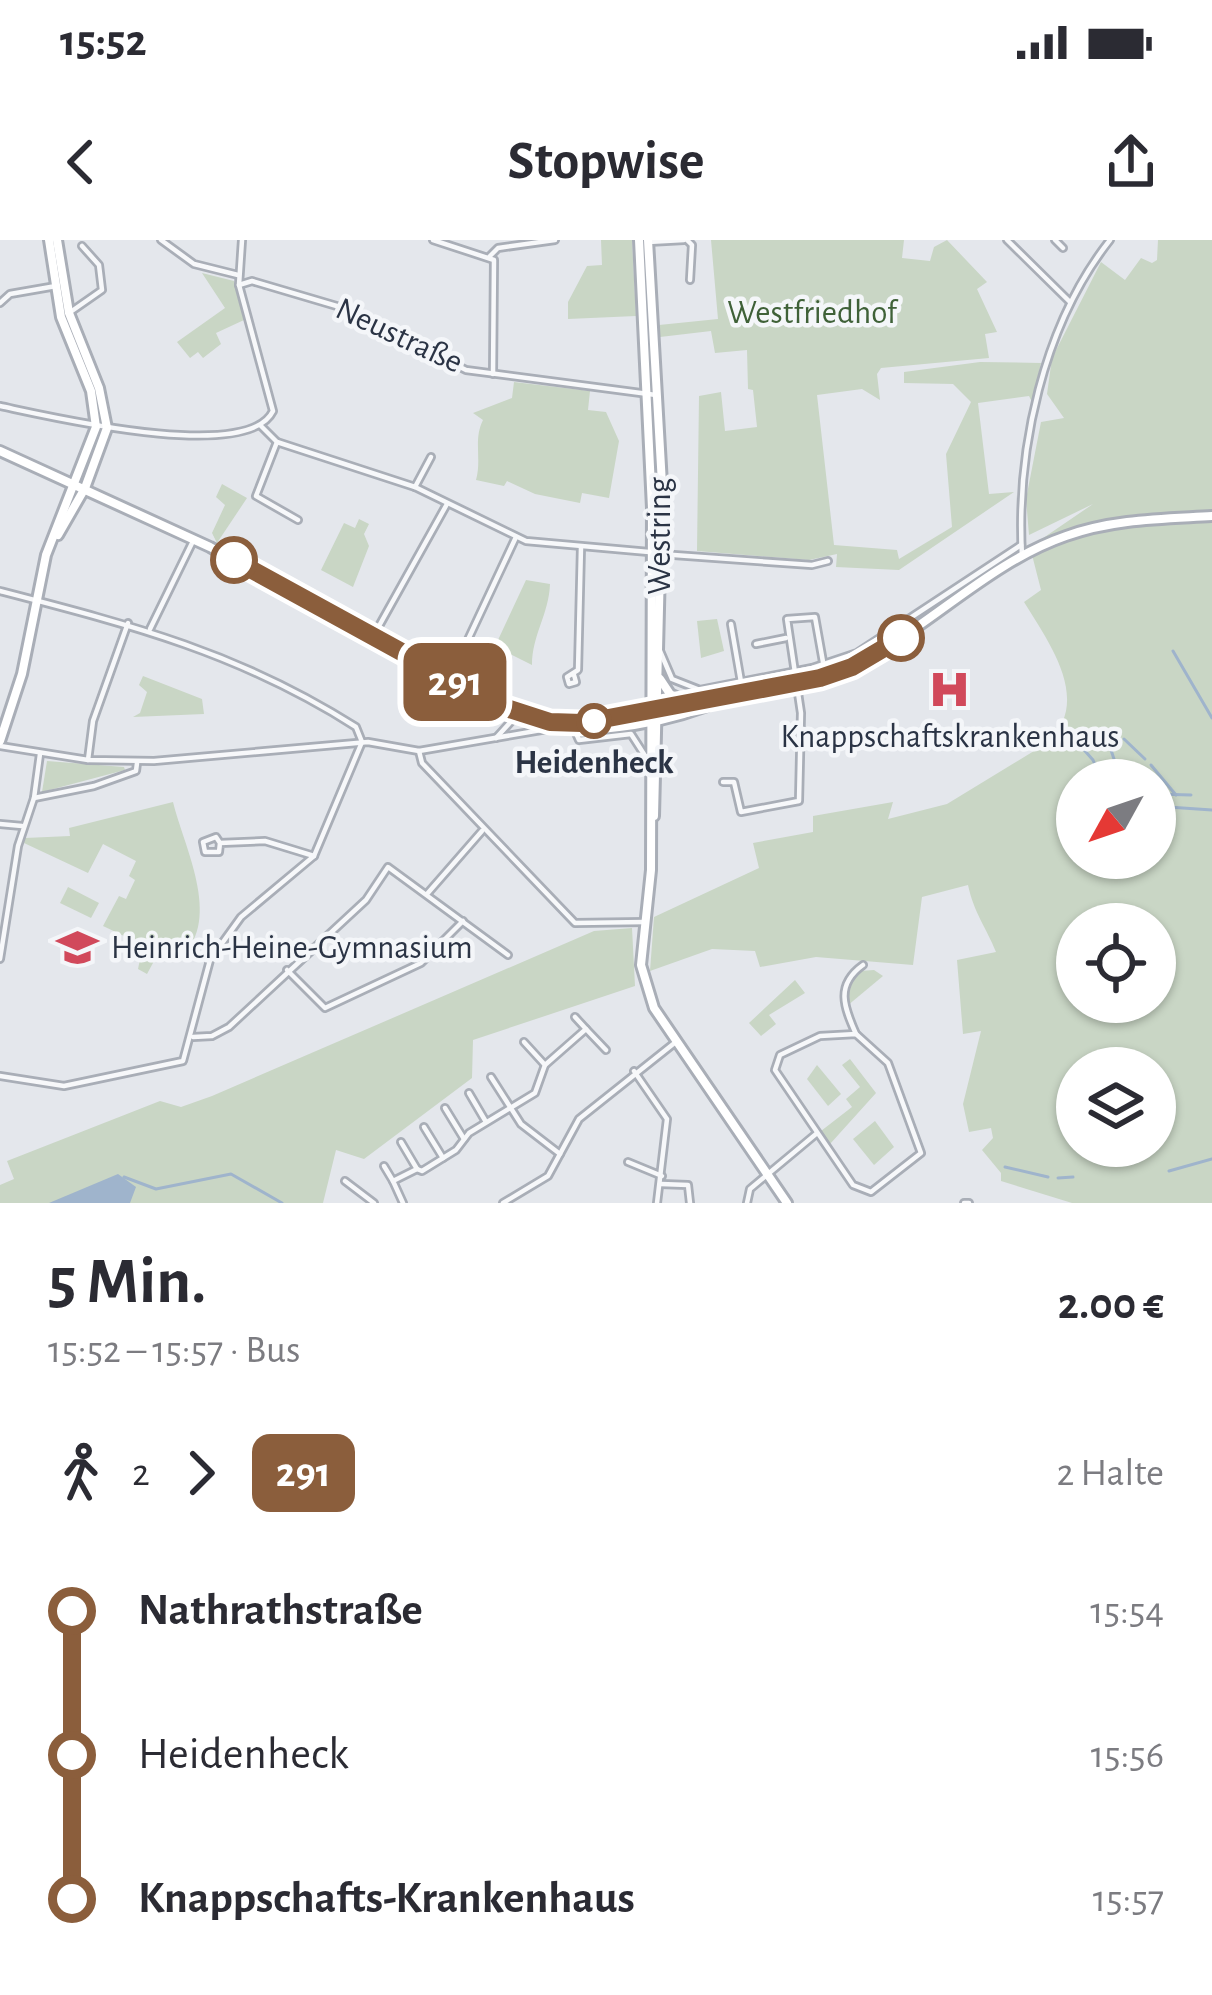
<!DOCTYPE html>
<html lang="de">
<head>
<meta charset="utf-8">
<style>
	body { margin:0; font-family:"Alegreya Sans",sans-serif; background:#f7f7f7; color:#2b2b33; height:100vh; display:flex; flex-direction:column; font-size:45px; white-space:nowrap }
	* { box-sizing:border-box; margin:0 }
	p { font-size:39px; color:#7c7c81 }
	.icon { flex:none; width:66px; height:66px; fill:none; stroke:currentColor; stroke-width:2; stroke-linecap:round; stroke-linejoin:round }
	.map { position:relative; height:963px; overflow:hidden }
	.details { display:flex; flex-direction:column; background:#fff; flex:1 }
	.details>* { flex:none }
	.badge { padding:0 24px; border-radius:18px; font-size:42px; line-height:78px }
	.needle { width:78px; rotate:230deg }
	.buttons { position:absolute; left:1056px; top:519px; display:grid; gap:24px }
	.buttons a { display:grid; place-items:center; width:120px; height:120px; border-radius:50%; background:#fff; box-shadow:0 3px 9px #0004; font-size:60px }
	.map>.badge { position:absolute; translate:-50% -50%; box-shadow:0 0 0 6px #fff }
	.legs { display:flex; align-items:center; gap:18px; height:132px; padding:0 48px; font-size:39px }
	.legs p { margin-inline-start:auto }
	.overview { display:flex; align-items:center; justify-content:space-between; height:204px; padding:0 48px }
	h1 { font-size:66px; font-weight:700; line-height:90px }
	ul { padding:0 48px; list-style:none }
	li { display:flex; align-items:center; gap:42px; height:144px; font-size:45px }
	li i { display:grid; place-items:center; width:18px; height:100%; margin:0 15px; background:currentColor }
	li i::after { content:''; width:30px; height:30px; margin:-15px; border:9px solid; border-radius:50%; background:#fff }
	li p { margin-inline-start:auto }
	li:first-child i { background:linear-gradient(#0000 50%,currentColor 0) }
	li:last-child i { background:linear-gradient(currentColor 50%,#0000 0) }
	.status { display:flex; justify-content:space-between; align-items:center; height:84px; padding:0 60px; background:#fff; direction:ltr }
	.status svg { height:33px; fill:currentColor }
	header { display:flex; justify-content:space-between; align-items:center; height:156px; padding:0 48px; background:#fff; font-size:54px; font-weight:700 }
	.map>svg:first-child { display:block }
	.green { fill:#c9d6c5; fill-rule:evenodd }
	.water { fill:#9fb4cc }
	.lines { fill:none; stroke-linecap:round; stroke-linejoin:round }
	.stream { stroke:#9fb4cc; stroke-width:3 }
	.street-casing { stroke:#a9aeb7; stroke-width:10 }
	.secondary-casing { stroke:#a9aeb7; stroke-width:14 }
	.street { stroke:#f7f8fa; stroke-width:4.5 }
	.secondary { stroke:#fff; stroke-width:8 }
	.line-1-casing { stroke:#fff; stroke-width:27 }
	.line-1 { stroke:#8b5e3c; stroke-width:18 }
	.stop-1-dot { fill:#fff; stroke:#8b5e3c; stroke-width:6 }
	.labels { text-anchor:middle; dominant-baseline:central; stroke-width:9; stroke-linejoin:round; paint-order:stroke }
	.park-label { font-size:33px; fill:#3f6138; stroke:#f4f6f9 }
	.street-label { font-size:33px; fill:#2b3445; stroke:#f4f6f9 }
	.poi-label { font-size:33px; fill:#2b3445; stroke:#f4f6f9 }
	.stop-label { font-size:33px; font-weight:bold; fill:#2b3445; stroke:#f4f6f9 }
</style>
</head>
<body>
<div class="status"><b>15:52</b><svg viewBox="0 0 49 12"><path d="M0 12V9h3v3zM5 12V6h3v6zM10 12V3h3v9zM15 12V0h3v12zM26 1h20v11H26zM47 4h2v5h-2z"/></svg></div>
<header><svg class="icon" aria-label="back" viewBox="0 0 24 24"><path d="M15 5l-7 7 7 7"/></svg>Stopwise<svg class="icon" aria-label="share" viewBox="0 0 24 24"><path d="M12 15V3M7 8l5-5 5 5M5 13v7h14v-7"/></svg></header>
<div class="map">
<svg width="1212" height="963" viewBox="0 0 1212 963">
	<rect width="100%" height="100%" fill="#e4e7ec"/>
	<g class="green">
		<path d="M601,0H632L636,76L568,79V62L587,26L602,25Z"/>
		<path d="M711,0H904L902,18L930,21L934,7L947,0L987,42L977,49L997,92L985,94L989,118L881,128L877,134L880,160L862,149L817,155L834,305L897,310L899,319L952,287L946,214L971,162L953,144L904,143V132L980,122L1041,123L1032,162L1029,156L978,163L989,254L1014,252L899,330L836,327L837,314L809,320L697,311L699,156L721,152L725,191L757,187L753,150L748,149L747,110L715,113L711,91L660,97L659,85L718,79Z"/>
		<path d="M1158,0H1212V963H1072L1001,941V933L982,910L993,898L991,888L969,892L963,864L981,791L963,794L957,720L996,712C986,687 974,673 968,645L922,657L913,725L816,717L760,727L755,711L712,709L650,731L654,677L759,628L753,603L813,592V576L893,562L888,579L947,564L1047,503C1093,461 1049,403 1024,362L1041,350L1030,307L1093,264L1029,295L1026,259L1041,182L1064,178L1047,154L1052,118L1101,22L1125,40L1141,18L1152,23L1157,20ZM1077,540H1155V618H1077ZM1077,684H1155V762H1077ZM1077,828H1155V906H1077Z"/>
		<path d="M202,33L234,41L244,80L216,93L221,104L203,118L198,112L190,118L177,102L225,68Z"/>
		<path d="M514,142L590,151L588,170L606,172L619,201L609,258L582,253L580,263L535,254L507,241L504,246L476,240C482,219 473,200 483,180L473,173L512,158Z"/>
		<path d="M222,244L247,258L217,303L212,293L225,265L216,257Z"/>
		<path d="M359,279L369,284L364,294L369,306L353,347L321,330L344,283L355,288Z"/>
		<path d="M526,340L550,344C549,374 532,395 532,425L502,410L505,404L498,400Z"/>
		<path d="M717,379L724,411L701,418L697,381Z"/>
		<path d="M143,436L202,459L204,474L133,477L140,473L147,452L139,445Z"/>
		<path d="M47,521L124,527L125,530L42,552Z"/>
		<path d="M173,562C184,607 222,678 182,716L160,710L147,734L138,729L143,705L103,686L119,656L126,659L135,640L129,636L136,621L103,604L88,633L24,603L25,598L70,596L69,588Z"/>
		<path d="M68,647L99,663L91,678L60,663Z"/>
		<path d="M632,688L635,746L473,800L472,838L364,919L336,910L323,963H0V945L14,939L7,921L160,861L181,867L212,856L594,691Z"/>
		<path d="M874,730L883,736L847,766L848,744L860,731Z"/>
		<path d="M795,740L805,753L769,775L776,784L761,796L749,783Z"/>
		<path d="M850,819L876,853L830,904L821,891L852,867L846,859L860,847L842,825Z"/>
		<path d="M817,825L841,854L828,866L807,839Z"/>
		<path d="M875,881L894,907L874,925L853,899Z"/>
	</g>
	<path class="water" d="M118,934L136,947L130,963H49Z"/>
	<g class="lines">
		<g class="stream">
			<path d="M1173,411L1212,478"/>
			<path d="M1061,484L1093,520L1102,540"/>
			<path d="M1107,498L1121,540"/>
			<path d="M1124,499L1145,519"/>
			<path d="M1151,525L1176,555"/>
			<path d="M1155,554L1191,555"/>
			<path d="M1168,567L1212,570"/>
			<path d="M1005,927L1048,937"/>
			<path d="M1169,931L1212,919"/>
			<path d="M124,937L156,949L231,934L282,963"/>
			<path d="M1058,938L1073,937"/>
		</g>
		<defs>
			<g id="street">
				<path d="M161,0L194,24L238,35"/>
				<path d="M433,0L494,20L493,134"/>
				<path d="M687,0L692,5L690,40"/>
				<path d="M1007,0L1070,62"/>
				<path d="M1055,0L1063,8"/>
				<path d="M648,2L684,0"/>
				<path d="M490,16L498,8L555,0"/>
				<path d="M239,45L252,41L340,67L466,130L656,155"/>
				<path d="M0,63L10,54L56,46"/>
				<path d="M69,73L102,50L99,25L82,6"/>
				<path d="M0,166C48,176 248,224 273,171L239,45L242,0"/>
				<path d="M260,185L277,202L415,247L526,301L649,312"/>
				<path d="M277,202L256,256L298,280"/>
				<path d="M415,247L431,217"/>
				<path d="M660,314L812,325L828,321"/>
				<path d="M1022,316C1016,210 1043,85 1110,0"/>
				<path d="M0,351C131,385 240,413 356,487L362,502"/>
				<path d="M731,384L741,442"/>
				<path d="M150,389L194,299"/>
				<path d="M374,395L447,264"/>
				<path d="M756,404L786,398"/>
				<path d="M660,411L672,439L700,450L812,428L857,413L1021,305"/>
				<path d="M574,435L576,442L569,444L567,437L578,430L581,307"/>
				<path d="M450,438L516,297"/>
				<path d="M575,491L579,500L631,494L649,522"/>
				<path d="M496,498L516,476"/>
				<path d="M0,506L88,520L154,521L368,502L419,511L553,488"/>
				<path d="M419,511L422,523L575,683L645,682"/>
				<path d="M88,520L93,481L128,383"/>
				<path d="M723,542H734L741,572L799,561L801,473L787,379L815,377L823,422"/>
				<path d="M34,558L94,546L136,531L137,523"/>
				<path d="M0,584L22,586"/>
				<path d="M220,603L219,612H205L203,602L216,597L220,603L265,601L314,616"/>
				<path d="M427,654L482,591"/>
				<path d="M0,719L18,606L34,558L40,514"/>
				<path d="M287,730L325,768L421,723L463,681"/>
				<path d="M575,777L586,789"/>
				<path d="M856,794L888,823L921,913L871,952L853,945L775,830L780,815L820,796Z"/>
				<path d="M856,794C844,767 835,745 863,725"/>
				<path d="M193,797L212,796L229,787L366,660L388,627L508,715"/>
				<path d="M524,802L545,825"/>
				<path d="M634,831L667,879L657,963"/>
				<path d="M0,836L64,846L183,821L210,720L241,677L314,616L362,502"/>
				<path d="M491,837L521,884L560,914"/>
				<path d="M469,853L486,882"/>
				<path d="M445,868L464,899"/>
				<path d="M424,887L443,918"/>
				<path d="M401,902L417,929"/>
				<path d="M628,922L662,936"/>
				<path d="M384,926L393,941"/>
				<path d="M345,941L374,963"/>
				<path d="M661,944L688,945L690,963"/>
				<path d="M403,963L393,941L417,929L422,931L456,910L469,893L535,853L545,825L586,789L606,810"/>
				<path d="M503,963L548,936L579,879L677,801"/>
				<path d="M747,963L750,949L816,894"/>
				<path d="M964,963H969"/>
			</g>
			<g id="secondary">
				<path d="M57,0L69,73L99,148L107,188L85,248L58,295"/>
				<path d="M639,0L652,268L651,630L641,725L654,768L787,963"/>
				<path d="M648,0L662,244L654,576"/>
				<path d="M0,211L210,307L536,484C595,498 674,482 729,457"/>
				<path d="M660,439L670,454L688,463"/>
				<path d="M528,476L582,483L829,436C915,404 979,326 1066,296C1113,279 1163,279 1212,276"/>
				<path d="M0,501L22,434L46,315L96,187L91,151L61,77L49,0"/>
			</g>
		</defs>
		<use href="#street" class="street-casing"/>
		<use href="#secondary" class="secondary-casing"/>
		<use href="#street" class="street"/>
		<use href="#secondary" class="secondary"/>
	</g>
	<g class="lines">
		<defs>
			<path id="line-1" d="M234,320L500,466L550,482L582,483L820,438L852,427L901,398"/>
		</defs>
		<use href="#line-1" class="line-1-casing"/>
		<use href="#line-1" class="line-1"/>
	</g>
	<defs>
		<symbol id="hospital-bare" viewBox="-9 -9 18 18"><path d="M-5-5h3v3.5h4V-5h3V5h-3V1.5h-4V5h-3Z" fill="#d1495b" stroke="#f4f6f9" stroke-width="2.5" paint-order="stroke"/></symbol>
		<symbol id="school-bare" viewBox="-9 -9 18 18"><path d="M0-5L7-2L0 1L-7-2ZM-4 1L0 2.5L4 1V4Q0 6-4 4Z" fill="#d1495b" stroke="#f4f6f9" stroke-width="2.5" paint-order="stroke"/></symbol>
	</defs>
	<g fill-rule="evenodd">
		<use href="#hospital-bare" x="920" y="420" width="59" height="59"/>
		<use href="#school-bare" x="48" y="678" width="59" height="59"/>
	</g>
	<g class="stop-1-dot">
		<circle cx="234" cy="320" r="21"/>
		<circle cx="901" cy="398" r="21"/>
		<circle cx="594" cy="481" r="15"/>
	</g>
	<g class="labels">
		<g class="park-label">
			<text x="812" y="73">Westfriedhof</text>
		</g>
		<g class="street-label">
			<text transform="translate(399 96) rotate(25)">Neustraße</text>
			<text transform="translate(660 296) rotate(-90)">Westring</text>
		</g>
		<g class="poi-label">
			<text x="950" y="497">Knappschaftskrankenhaus</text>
			<text x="111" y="708" text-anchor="start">Heinrich-Heine-Gymnasium</text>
		</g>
		<g class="stop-label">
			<text x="594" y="523">Heidenheck</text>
		</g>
	</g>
</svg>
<div class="buttons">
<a><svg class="needle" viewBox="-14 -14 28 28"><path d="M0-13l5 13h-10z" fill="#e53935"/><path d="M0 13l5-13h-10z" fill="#7c7c81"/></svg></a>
<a><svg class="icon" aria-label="locate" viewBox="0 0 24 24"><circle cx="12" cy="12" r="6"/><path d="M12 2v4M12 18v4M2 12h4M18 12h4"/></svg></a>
<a><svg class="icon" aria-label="layers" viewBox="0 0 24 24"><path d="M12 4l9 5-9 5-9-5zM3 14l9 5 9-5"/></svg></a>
</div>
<b class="badge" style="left:455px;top:442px;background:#8b5e3c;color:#fff">291</b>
</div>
<section class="details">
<div class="overview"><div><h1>5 Min.</h1><p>15:52 – 15:57 · Bus</p></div><b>2.00 €</b></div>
<div class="legs"><svg class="icon" aria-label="walk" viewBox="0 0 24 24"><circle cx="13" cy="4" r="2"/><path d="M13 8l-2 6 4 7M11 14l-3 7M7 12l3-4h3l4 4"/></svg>2<svg class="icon" aria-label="forward" viewBox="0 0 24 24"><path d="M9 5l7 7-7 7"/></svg><b class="badge" style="background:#8b5e3c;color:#fff">291</b><p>2 Halte</p></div>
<ul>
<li><i style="color:#8b5e3c"></i><b>Nathrathstraße</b><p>15:54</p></li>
<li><i style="color:#8b5e3c"></i><span>Heidenheck</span><p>15:56</p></li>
<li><i style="color:#8b5e3c"></i><b>Knappschafts-Krankenhaus</b><p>15:57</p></li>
</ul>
</section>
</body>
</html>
